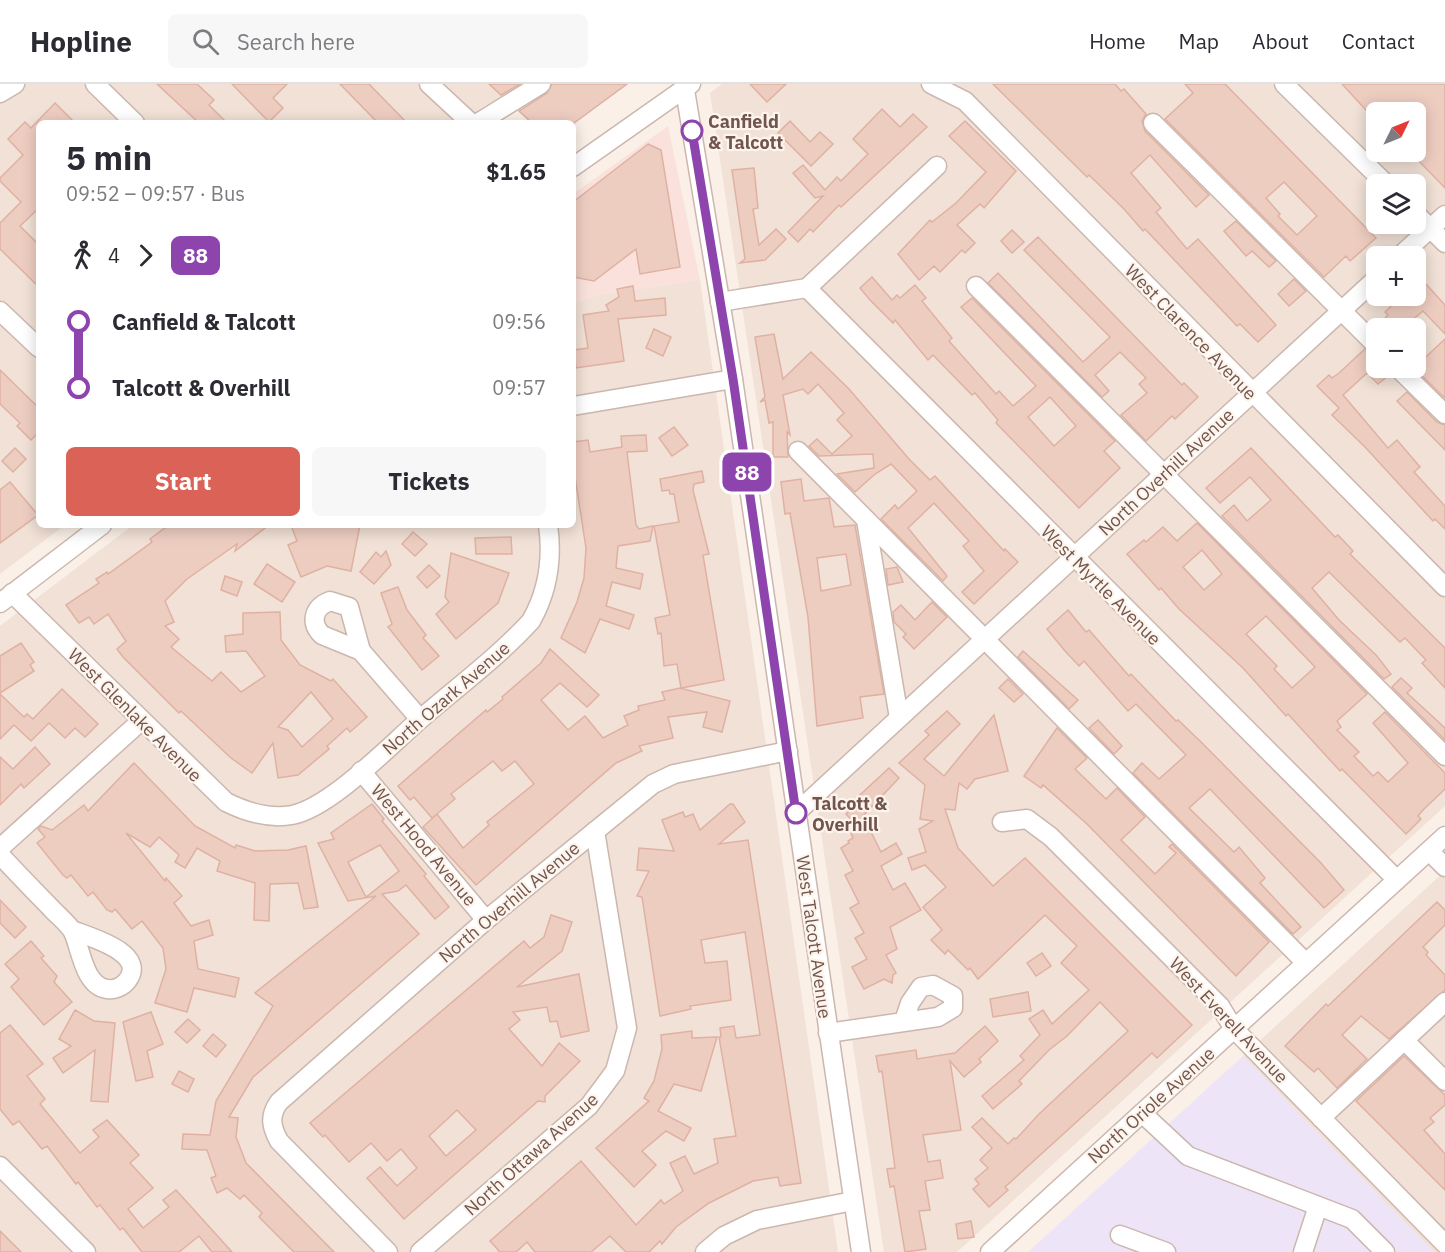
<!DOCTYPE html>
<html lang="en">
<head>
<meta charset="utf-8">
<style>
	body { margin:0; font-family:"IBM Plex Sans",sans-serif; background:#f7f7f7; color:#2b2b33; height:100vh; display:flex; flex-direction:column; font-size:22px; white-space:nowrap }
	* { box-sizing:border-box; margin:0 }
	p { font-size:20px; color:#7c7c81 }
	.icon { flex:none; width:33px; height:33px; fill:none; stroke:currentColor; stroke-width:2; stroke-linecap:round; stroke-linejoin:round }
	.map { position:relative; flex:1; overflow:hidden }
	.details { position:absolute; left:36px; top:36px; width:540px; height:408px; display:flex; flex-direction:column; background:#fff; border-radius:9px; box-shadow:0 3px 15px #0003 }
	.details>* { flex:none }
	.badge { padding:0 12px; border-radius:9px; font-size:21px; line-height:39px }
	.needle { width:39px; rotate:47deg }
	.tools { position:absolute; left:1366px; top:18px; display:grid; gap:12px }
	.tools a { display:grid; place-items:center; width:60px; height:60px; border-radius:9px; background:#fff; box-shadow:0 3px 15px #0003; font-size:30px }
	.map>.badge { position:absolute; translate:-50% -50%; box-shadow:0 0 0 3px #fff }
	.legs { display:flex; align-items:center; gap:9px; height:66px; padding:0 30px; font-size:20px }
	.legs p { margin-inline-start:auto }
	.overview { display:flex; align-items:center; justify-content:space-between; height:102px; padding:0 30px }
	h1 { font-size:33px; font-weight:700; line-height:45px }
	.primary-button { display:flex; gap:12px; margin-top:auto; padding:12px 30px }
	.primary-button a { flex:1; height:69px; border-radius:9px; background:#da6257; color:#fff; font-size:24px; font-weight:700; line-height:69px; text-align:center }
	.primary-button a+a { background:#f7f7f7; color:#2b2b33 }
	ul { padding:0 30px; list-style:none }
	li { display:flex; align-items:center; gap:21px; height:66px; font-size:22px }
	li i { display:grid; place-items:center; width:9px; height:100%; margin:0 8px; background:currentColor }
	li i::after { content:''; width:15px; height:15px; margin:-8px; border:4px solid; border-radius:50%; background:#fff }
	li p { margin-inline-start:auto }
	li:first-child i { background:linear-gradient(#0000 50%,currentColor 0) }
	li:last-child i { background:linear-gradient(currentColor 50%,#0000 0) }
	header { display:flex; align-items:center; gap:36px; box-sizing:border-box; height:84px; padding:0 30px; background:#fff; border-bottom:2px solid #e1e1e2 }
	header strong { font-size:28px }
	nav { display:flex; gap:33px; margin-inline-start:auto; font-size:21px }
	.search { width:420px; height:54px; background:#f7f7f7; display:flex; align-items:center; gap:15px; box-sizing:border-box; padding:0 21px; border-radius:9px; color:#7c7c81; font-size:22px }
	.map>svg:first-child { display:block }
	.residential { fill:#f1e1d6; fill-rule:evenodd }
	.commercial { fill:#fae1dc }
	.education { fill:#ede4f7 }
	.building { fill:#eecdc1; stroke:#dfb1a3; stroke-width:1.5; fill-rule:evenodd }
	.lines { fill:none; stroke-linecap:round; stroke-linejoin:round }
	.minor-casing { stroke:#ccb7ae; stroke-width:21 }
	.minor { stroke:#fff; stroke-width:18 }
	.line-1-casing { stroke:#fff; stroke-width:14 }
	.line-1 { stroke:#8e44ad; stroke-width:9 }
	.stop-1-dot { fill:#fff; stroke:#8e44ad; stroke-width:3 }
	.labels { text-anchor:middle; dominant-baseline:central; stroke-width:4.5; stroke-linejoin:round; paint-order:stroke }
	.stop-label { font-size:18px; font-weight:bold; fill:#72564e; stroke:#fdf5ed; text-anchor:start }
	.street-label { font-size:18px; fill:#72564e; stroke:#fdf5ed }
</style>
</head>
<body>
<header>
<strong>Hopline</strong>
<div class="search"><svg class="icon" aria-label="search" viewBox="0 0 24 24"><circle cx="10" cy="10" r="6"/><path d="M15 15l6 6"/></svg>Search here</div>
<nav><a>Home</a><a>Map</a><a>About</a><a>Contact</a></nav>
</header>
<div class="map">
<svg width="1445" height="1168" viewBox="0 0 1445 1168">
	<rect width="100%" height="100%" fill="#faf0e7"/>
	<g class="residential">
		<path d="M0,0H522L476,27L489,39H39V441H65L0,490Z"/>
		<path d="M722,0H1445V722L957,1168H884L710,9ZM1377,28H1416V68H1377ZM1377,100H1416V140H1377ZM1377,172H1416V212H1377ZM1377,244H1416V284H1377Z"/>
		<path d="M700,196L838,1168H0V542L133,441H573V220L597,211Z"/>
		<path d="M1445,787V1168H1434L1243,972Z"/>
	</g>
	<path class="commercial" d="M668,42L700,196L597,211L573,220V110Z"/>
	<path class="education" d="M1243,972L1434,1168H1028Z"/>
	<g class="building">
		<path d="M157,0H197L214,16L209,21L227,39H199Z"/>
		<path d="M232,0H287L273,14L283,24L269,38Z"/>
		<path d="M340,0H369L407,39H378Z"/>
		<path d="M489,0H520L501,11Z"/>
		<path d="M552,0H627L574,39H532L519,27L547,9Z"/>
		<path d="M750,0H786L767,18Z"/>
		<path d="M993,0H1115L1121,7L1124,5L1146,30L1142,37L1145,47L1209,111L1196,123L1150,71L1131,89L1161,124L1156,128L1187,165L1198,155L1276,241L1258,258L1240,240L1237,242L1145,145L1143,147L1124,125L1089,91L1087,93Z"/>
		<path d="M1185,0H1225L1376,154L1350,177L1346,172L1324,193L1165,35L1193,9ZM1284,98L1317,132L1297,151L1278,132L1280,130L1266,114Z"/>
		<path d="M1342,0H1445V104L1416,74V28H1377V38Z"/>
		<path d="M55,19L75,39H39V124L20,142L39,161V203L0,165V139L21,118L0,97V94L23,71L8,55L25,38L31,44Z"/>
		<path d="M882,25L900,43L913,30L927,43L841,123L839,121L813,148L810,145L798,158L788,148L823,112L815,114L793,89L803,81L825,106L837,93L841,97L868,70L853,55Z"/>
		<path d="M790,37L810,58L820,48L833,60L811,82L778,49Z"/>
		<path d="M965,37L1016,87L984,124L980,120L957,141L975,159L965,169L962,166L940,188L934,182L919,196L898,170L930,136L932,138L956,119L986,88L949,52Z"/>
		<path d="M648,60L661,66L680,183L640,190L636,165L594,197L573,193V118Z"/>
		<path d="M754,84L758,124L753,125L759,161L776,145L786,155L765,176L740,179L745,175L732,86Z"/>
		<path d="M1236,137L1276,177L1269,183L1252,167L1246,172L1224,147Z"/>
		<path d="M1012,146L1024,158L1012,169L1001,157Z"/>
		<path d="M1038,153L1182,301L1184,299L1198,313L1175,335L1172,332L1146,357L1121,331L1147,309L1139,300L1146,294L1120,268L1095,291L1109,307L1102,313L988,199L998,189L1083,278L1110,253L1024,166Z"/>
		<path d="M1416,189L1445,221V250L1423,227L1403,244H1375L1388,231L1385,228L1402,212H1416Z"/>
		<path d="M872,193L892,216L897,211L900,214L915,201L926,214L922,217L952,254L949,257L996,310L999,307L1013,322L1036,302L961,223L972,214L1115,357L1104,367L1120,384L1079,424L996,339L998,336L975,309L972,311L933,271L928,276L895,236L893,239L870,216L860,204ZM1050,313L1076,342L1054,362L1028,333Z"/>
		<path d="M1294,195L1306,207L1289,222L1278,210Z"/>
		<path d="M633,202L635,217L665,214L666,231L618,235L624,277L576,284L574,266L588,264L583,231L609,227L606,221L619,213L617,205Z"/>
		<path d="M654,245L671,253L663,272L646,264Z"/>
		<path d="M774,250L783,295L811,268L849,305L909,375L930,396L935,392L1004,467L1005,465L1018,478L974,520L962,508L984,487L963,462L969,457L934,419L908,444L947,492L943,497L881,435L895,421L898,425L917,407L891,380L875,390L855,408L837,390L874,384L873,370L819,372L809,362L817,355L832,370L852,352L837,336L844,329L818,300L808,310L803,305L783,311L790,351L787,348L788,373H773V338L769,339L765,316L760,318L765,313L755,253Z"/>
		<path d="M1445,255V314L1414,284Z"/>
		<path d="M1365,265L1377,273V284H1387L1389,291L1378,300L1367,289L1343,311L1388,364L1397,356L1420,383L1414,388L1445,422V445L1435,435L1433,437L1365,363L1332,331L1339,324L1317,302L1329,291L1332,294L1339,289Z"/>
		<path d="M0,286L39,324V348L31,356L17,342L20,339L0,320Z"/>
		<path d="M1407,308L1437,338L1445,341V366L1397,317Z"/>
		<path d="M674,343L688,361L672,372L659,354Z"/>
		<path d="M646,351L647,367L627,368L636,441L639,445L653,442L650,457L618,462L616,484L643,490L640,505L612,498L606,522L634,531L629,545L600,535L585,569L561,554L577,518L584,494L586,464L573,380V358L588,356L590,368L622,363L621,352Z"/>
		<path d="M15,364L26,375L13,388L2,377Z"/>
		<path d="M1251,364L1335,453L1338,451L1353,467L1350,470L1445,564V604L1422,579L1426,576L1405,554L1400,558L1329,488L1312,504L1339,536L1376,571L1391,590L1384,595L1222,432L1234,421L1247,437L1271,416L1250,393L1220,419L1206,404Z"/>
		<path d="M702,387L704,398L694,400L693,406L709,470L703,471L724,596L681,604L677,580L664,582L661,549L658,550L655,534L670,531L654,442L679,438L674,410H670L669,406L662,407L660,395Z"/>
		<path d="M801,395L804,417L829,414L834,443L855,441L884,610L860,613L863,634L817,642L808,533L790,429L785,430L781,398ZM846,470L851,501L821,507L817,474Z"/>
		<path d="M10,398L38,431L0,459V406Z"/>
		<path d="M1197,439L1367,610L1337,637L1341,643L1337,646L1359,668L1354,672L1373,692L1378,688L1388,698L1408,679L1373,639L1385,628L1445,689V705L1423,726L1418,732L1421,735L1406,750L1342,685L1340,687L1288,630L1286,632L1243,584L1179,525L1161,504L1159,506L1127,470L1144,456L1146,458L1163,443L1177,457ZM1202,466L1222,490L1204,506L1183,483ZM1266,532L1315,583L1292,604L1274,585L1277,582L1246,550Z"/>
		<path d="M169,441H269L235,467L237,460L187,495L165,517L174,538L165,542L179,555L171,563L212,597L221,588L241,608L265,592L246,567L226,568L225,552L243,550V529L280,528L281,556L300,581L331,597L333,595L367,633L350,648L347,644L327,662L329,665L298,691L278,694L273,659L252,689L231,674L181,627L179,629L123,573L117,565L126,557L108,530L94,540L89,533L79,539L66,521L99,499L96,495L107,488L108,490L152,458L150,455ZM311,608L333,635L302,663L288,646L278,643Z"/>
		<path d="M291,441H360L351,487L327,482L301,493L288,461L297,457Z"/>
		<path d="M413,448L427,460L415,472L402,460Z"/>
		<path d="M511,453L512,470H476L475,454Z"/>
		<path d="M386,467L391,481L374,500L360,488L376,468L381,473Z"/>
		<path d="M451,469L509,489L498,519L456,555L436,530L449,518L445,513Z"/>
		<path d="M267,480L295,498L282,518L254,500Z"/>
		<path d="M429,481L440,492L427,504L417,493Z"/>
		<path d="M897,483L903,498L888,501L886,485Z"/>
		<path d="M225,492L242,498L237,512L221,506Z"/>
		<path d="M398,503L407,526L426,551L423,554L439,572L422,586L388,543L392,540L381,509Z"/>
		<path d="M932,518L947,533L914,565L903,553L906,550L894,538L893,528L901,521L915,536Z"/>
		<path d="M1068,526L1086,548L1089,546L1129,592L1131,590L1176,637L1178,636L1200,657L1321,779L1344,806L1324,824L1210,705L1189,724L1234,768L1239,763L1265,794L1260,799L1301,843L1293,850L1133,689L1142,679L1159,695L1186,671L1136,620L1128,627L1084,577L1079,582L1065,567L1047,545Z"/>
		<path d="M21,559L34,578L30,581L34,587L0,609V572Z"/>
		<path d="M550,565L599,611L587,623L560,599L541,616L568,646L585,632L603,654L628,641L624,632L639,626L638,622L665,616L662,608L680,604L730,617L722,648L703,643L707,628L668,633L673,654L639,662L642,667L616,679L476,801L423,743L437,730L463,764L489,741L487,738L534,700L515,677L502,687L493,677L451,710L455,715L432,734L414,713L410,716L398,702L486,626L487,628L503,615L502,613L541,579Z"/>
		<path d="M1023,567L1078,616L1069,625L1018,573Z"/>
		<path d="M1401,594L1412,604L1407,609L1445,644V656L1392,603Z"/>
		<path d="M1008,595L1023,610L1014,618L999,604Z"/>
		<path d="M62,605L98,640L85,653L75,644L65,654L49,639L31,657L14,641L0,655V610L24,633L27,630L33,635Z"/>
		<path d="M947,627L960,640L924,675L944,692L994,631L1008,687L975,695L967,705L959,699L955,726L945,725L958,764L993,802L1025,774L1192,941L1157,974L1152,969L1127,992L1005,1103L1008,1106L989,1123L973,1105L979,1100L975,1095L988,1084L980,1076L992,1064L972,1043L982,1034L1008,1060L1014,1054L1016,1055L1039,1030L1128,947L1100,918L1067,952L1049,966L1019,997L1022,1000L993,1025L982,1012L1024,976L1020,972L1040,951L1029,935L1043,926L1052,940L1089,906L1061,879L1077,862L1045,831L978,895L970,884L968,886L948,866L945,870L931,856L942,846L923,823L946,803L925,781L912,786L908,774L926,768L919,745L933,737L920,735L925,701L899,679L929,651L925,647Z"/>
		<path d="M1098,636L1122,662L1114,670L1089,644Z"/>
		<path d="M1057,644L1087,674L1075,685L1106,715L1117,704L1145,733L1121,756L1155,790L1176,769L1169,763L1172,760L1269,858L1236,892L1087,740L1043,701L1041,704L1024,692Z"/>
		<path d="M35,663L50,680L24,704L21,700L0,721V673L13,685Z"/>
		<path d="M134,679L195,742L235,764L236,761L255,767L288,766L306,762L318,823L304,825L298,799L270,800L269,837L254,836L255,799L217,787L220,777L197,764L185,784L175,778L179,771L159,753L150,763L126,749L165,797L166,794L182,812L174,819L191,842L209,836L213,851L194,857L198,885L239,894L235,913L194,904L187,928L155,919L166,885L163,864L142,837L132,845L115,825L112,828L107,826L93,808L88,812L71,791L67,794L63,791L37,759L45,753L38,745L41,742L52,746L84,721L88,727Z"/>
		<path d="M889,684L899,694L863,732L881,768L896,759L902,770L881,782L893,806L905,799L921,826L890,843L897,865L886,871L896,889L893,891L892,899L884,895L864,905L852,883L867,875L855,854L864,849L850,824L859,819L845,791L853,787L841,764L849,759L848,757L853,754L851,749L858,743L846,730L851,725L848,722Z"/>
		<path d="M372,720L384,735L382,737L426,790L424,792L449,823L435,835L406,801L398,807L382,810L419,850L253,993L229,1033L238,1034L236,1053L246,1079L334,1168H294L259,1133L262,1129L244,1111L240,1115L227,1104L217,1109L211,1094L216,1092L207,1066L182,1065L183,1050L210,1051L216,1017L273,922L255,909L376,812L348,817L318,759L334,755L331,749ZM380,761L399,787L366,813L348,778Z"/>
		<path d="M730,720H733L745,738L719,760L748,756L801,1099L780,1102L778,1093L753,1097L709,1119L676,1143L662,1160L660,1157L649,1168H626L610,1152L591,1168H535L527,1158L516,1168H500L490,1157L581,1077L636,1141L661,1116L664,1120L683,1107L670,1079L685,1072L694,1090L718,1079L714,1055L736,1052L719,953H721L720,944L734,942L736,954L760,951L745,848L701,856L705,879L727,877L731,916L690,922L691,925L660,932L642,813L637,812L649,787L637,786L639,764L674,767L662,736L683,728L685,733L693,730L700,746Z"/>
		<path d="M0,816L26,843L15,854L0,839Z"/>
		<path d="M1437,818L1445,826V841L1423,863L1428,868L1426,871L1445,891V906L1389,955L1361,932L1342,951L1367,975L1337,1004L1318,984L1314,988L1285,962L1326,920L1328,922Z"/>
		<path d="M551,831L572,838L562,867L517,903L579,890L589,947L561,953L557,937L550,938L547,923L513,928L520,936L509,945L542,982L559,959L580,977L545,1012V1018L538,1017L404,1135L367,1094L380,1083L397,1102L417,1084L401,1065L387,1077L371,1059L349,1078L325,1051L323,1053L310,1039L524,857L530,864L544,853ZM457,1026L476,1046L446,1072L429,1052Z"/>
		<path d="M31,857L44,872L41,874L57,892L54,898L72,918L44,941L11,903L19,895L5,880Z"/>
		<path d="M1042,869L1051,882L1036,892L1027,879Z"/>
		<path d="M1028,908L1031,927L993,933L990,915Z"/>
		<path d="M75,926L94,937L115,939L108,1018L91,1017L95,966L63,989L53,974L71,962L59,955Z"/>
		<path d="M151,928L163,960L147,967L153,993L136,997L123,938Z"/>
		<path d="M188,935L200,946L187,959L175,948Z"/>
		<path d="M10,941L43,980L27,992L45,1015L40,1020L80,1069L99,1053L93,1046L107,1036L139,1071L130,1079L153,1104L128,1125L143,1144L169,1123L163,1116L176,1106L232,1168H212L199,1152L179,1168H142L123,1144L120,1146L100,1121L97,1123L78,1098L76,1100L47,1062L42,1065L19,1037L13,1041L0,1025V949Z"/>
		<path d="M985,942L998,957L979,975L981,978L964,993L950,977L961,1046L923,1051L928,1078L940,1076L943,1094L925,1097L930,1126L919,1127L926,1165L905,1168L894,1102L890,1103L887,1085L895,1084L882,987L879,988L876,972L916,966L917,975L955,969Z"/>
		<path d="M692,947V954L717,953L701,1007L674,1000L658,1027L691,1044L684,1057L666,1047L642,1067L656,1081L634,1103L596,1064L649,1017L644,1014L654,997L662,965L661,951Z"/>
		<path d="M213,950L226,961L216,973L203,962Z"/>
		<path d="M1404,972L1445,1011V1021L1430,1034L1434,1038L1424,1046L1445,1070V1106L1356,1017Z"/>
		<path d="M179,987L194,995L188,1008L172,1000Z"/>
		<path d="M971,1137L974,1153L958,1155L956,1140Z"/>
		<path d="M0,1147L21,1168H0Z"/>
	</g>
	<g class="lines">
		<defs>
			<g id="minor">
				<path d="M95,0L135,39"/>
				<path d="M429,0L471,39"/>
				<path d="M684,0L733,295L861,1168"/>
				<path d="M931,0L965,17L1445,503"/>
				<path d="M1284,0L1386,100"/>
				<path d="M0,9L15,0"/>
				<path d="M478,39L541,0"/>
				<path d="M1153,39L1377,262"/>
				<path d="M573,83L691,0"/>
				<path d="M1416,130L1445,159"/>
				<path d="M1400,172L1445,131"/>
				<path d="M976,202L1445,672"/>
				<path d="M807,204L1397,796"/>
				<path d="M720,218L807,204L937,82"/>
				<path d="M0,227L39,264"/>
				<path d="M1398,284L1445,330"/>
				<path d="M573,322L733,295"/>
				<path d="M798,367L1306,879"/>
				<path d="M866,436L899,634"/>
				<path d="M12,509L226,718C246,728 269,735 292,731C332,723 392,659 424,632C460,601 499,572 531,537C548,507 553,476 548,441"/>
				<path d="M0,519L102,441"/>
				<path d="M361,567L322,551C309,538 314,523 330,517L349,523L361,567L420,635"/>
				<path d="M361,687L486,836"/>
				<path d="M796,729L1377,194"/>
				<path d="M1002,738L1027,735L1051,753L1220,922L1234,945L1445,1160"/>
				<path d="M0,764L141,637"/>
				<path d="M1429,767L1445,783"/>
				<path d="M0,771C17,789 34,807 51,824C58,832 68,839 73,848C81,865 84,902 107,905C114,906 122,903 127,897C149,869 89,853 72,846"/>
				<path d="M828,949L938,933L953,924V912L933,901L921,903L910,919L904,937"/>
				<path d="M1404,956L1445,997"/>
				<path d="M1142,1029L1188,1072L1352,1135L1385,1168"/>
				<path d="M1321,1034L1445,918"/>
				<path d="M0,1082L86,1168"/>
				<path d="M1120,1151L1166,1168"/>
				<path d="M388,1168L279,1057C271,1042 269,1032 279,1018L486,836L653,700L674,690L788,667"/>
				<path d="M420,1168L589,1022L615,987L627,944L595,747"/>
				<path d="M705,1168L724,1152L757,1136L853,1117"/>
				<path d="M990,1168L1445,752"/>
				<path d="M1303,1168L1318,1122"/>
			</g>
		</defs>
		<use href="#minor" class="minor-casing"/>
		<use href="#minor" class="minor"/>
	</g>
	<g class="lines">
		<defs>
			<path id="line-1" d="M692,47L733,295L796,729"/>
		</defs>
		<use href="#line-1" class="line-1-casing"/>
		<use href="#line-1" class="line-1"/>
	</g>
	<g class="stop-1-dot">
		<circle cx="692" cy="47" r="10"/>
		<circle cx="796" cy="729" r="10"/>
	</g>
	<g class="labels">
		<g class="stop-label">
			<text x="708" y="37">Canfield<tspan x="708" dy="21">&amp; Talcott</tspan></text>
			<text x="812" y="719">Talcott &amp;<tspan x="812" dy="21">Overhill</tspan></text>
		</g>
		<g class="street-label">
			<text transform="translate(1191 248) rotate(46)">West Clarence Avenue</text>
			<text transform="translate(1166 388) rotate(-43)">North Overhill Avenue</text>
			<text transform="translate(1101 501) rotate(45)">West Myrtle Avenue</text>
			<text transform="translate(446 614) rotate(-41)">North Ozark Avenue</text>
			<text transform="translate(135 631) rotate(45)">West Glenlake Avenue</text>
			<text transform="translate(424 761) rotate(50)">West Hood Avenue</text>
			<text transform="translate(509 818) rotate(-40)">North Overhill Avenue</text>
			<text transform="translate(814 853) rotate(82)">West Talcott Avenue</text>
			<text transform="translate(1229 936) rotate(47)">West Everell Avenue</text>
			<text transform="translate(1151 1021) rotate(-42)">North Oriole Avenue</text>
			<text transform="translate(531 1070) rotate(-42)">North Ottawa Avenue</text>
		</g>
	</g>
</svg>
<div class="tools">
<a><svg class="needle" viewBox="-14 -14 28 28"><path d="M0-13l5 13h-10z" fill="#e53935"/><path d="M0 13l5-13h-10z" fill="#7c7c81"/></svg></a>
<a><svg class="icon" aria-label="layers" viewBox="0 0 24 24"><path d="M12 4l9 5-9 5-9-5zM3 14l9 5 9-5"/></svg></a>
<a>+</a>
<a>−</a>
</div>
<b class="badge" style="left:747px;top:388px;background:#8e44ad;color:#fff">88</b>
<section class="details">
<div class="overview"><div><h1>5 min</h1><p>09:52 – 09:57 · Bus</p></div><b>$1.65</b></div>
<div class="legs"><svg class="icon" aria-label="walk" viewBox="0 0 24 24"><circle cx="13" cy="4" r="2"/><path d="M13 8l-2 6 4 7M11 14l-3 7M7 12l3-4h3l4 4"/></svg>4<svg class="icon" aria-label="forward" viewBox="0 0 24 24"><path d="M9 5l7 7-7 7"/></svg><b class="badge" style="background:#8e44ad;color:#fff">88</b></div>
<ul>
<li><i style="color:#8e44ad"></i><b>Canfield &amp; Talcott</b><p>09:56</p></li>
<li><i style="color:#8e44ad"></i><b>Talcott &amp; Overhill</b><p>09:57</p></li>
</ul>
<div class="primary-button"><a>Start</a><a>Tickets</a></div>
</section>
</div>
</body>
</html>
